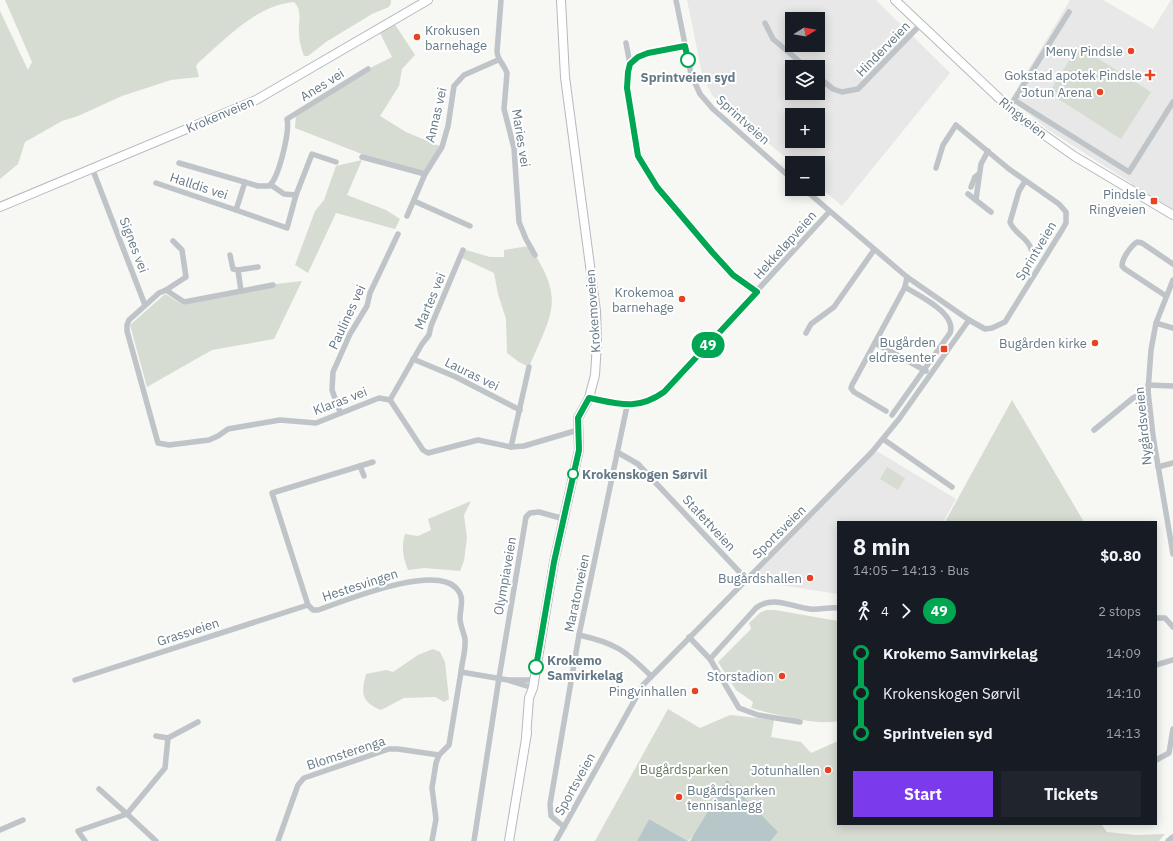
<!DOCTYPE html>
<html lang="en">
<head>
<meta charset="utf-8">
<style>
	body { margin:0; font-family:"IBM Plex Sans",sans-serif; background:#20242c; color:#f1f3f6; height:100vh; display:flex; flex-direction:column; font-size:15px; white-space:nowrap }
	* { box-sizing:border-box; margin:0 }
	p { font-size:13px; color:#9ea1a6 }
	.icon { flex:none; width:22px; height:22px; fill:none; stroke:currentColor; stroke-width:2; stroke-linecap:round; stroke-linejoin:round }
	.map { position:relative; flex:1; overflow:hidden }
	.side { position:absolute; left:837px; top:521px; width:320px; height:304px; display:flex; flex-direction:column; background:#171b24; border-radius:0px; box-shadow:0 2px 10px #0003 }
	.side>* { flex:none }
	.badge { padding:0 8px; border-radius:13px; font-size:14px; line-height:26px }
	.needle { width:26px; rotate:79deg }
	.tools { position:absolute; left:785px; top:12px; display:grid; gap:8px }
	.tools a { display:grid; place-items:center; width:40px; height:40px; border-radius:0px; background:#171b24; box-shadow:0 2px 10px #0003; font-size:20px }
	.map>.badge { position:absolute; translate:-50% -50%; box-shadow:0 0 0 2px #fff }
	.legs { display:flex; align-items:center; gap:6px; height:44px; padding:0 16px; font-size:13px }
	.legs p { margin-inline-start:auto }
	.head { display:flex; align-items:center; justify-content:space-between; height:68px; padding:0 16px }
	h1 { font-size:22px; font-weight:800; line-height:30px }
	.action { display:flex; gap:8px; margin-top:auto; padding:8px 16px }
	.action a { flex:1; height:46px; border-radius:0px; background:#7c3aed; color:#fff; font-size:16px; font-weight:800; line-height:46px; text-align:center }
	.action a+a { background:#20242c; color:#f1f3f6 }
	ul { padding:0 16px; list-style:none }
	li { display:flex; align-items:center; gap:14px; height:40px; font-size:15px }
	li i { display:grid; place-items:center; width:6px; height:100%; margin:0 5px; background:currentColor }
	li i::after { content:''; width:10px; height:10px; margin:-5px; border:3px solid; border-radius:50%; background:#171b24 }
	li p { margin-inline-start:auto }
	li:first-child i { background:linear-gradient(#0000 50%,currentColor 0) }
	li:last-child i { background:linear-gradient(currentColor 50%,#0000 0) }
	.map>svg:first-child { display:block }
	.built { fill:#e7e8e7; fill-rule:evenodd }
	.green { fill:#d7dcd2 }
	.water { fill:#b7c6c9 }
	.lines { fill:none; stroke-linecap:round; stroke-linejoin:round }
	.secondary-casing { stroke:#b4babe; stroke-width:10 }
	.street { stroke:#bfc4c8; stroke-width:5.5 }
	.secondary { stroke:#fff; stroke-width:8 }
	.line-1-casing { stroke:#fff; stroke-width:9 }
	.line-1 { stroke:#00a651; stroke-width:6 }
	.poi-dot { fill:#e94221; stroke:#fff; stroke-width:1.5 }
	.stop-1-dot { fill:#fff; stroke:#00a651; stroke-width:2 }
	.labels { text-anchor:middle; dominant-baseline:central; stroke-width:4; stroke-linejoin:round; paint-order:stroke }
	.poi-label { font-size:13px; fill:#657986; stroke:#fff; text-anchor:end }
	.street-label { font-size:13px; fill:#657986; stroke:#fff }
	.stop-label { font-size:13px; font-weight:bold; fill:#657986; stroke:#fff; text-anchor:start }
	.park-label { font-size:13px; fill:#667760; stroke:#fff }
</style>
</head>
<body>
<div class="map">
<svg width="1173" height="841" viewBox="0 0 1173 841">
	<rect width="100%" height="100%" fill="#f7f7f3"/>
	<g class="built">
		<path d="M687,0H876L950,73L842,206L818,185V163H792L713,96L703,78ZM792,19H818V45H792ZM792,67H818V93H792ZM792,115H818V141H792Z"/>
		<path d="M1070,0H1103L1153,29L1171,0H1173V209L1132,186L1131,183L1047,129L1011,99Z"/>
		<path d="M875,450L956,499L944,520L941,522H838V594L747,580Z"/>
	</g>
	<g class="green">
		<path d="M5,0H391V3L389,7L372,14L326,42L308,56H304C301,48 299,41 299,33C298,22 303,11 294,2C256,5 225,40 198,63L196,66L199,77L171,80L122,96L78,116L62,121L25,142L18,164L0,179V11L28,70L32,62Z"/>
		<path d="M394,23L415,55L402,69L399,86L380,116L406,132L442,147L425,174L390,165L295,128L296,113L368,69L392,57L379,31Z"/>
		<path d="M1078,46L1151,92L1121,139L1049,93Z"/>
		<path d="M362,160L347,195L386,210L400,219L395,229L336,213L308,273L295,265L315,211L324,200L336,166Z"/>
		<path d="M529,246C566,299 552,313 529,367L519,362L507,353L506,319L498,294L494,273L462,258L466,250L490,257H504V250Z"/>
		<path d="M302,281L274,339L212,350L147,387L130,325L165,294L183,305L277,284Z"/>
		<path d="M1012,400L1084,522H945Z"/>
		<path d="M887,467L905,478L898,490L880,479Z"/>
		<path d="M471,501L464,515L467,538L464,561L460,571L424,568L408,570C403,557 401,547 405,534L418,536L431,530L428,519Z"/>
		<path d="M767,610H775L838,621V721C817,726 773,714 751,708L753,702L736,690L718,662L751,629L749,623L761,612Z"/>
		<path d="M433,649L440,652L445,662L449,699L444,702L435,697L404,698L381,710C361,702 361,693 366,674L386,670L393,672L418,655Z"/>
		<path d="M668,709L700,728L730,715L774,720L771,737L801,742L811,753L838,741V824H1101L1107,832L1136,835L1165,834L1159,841H771L778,832L694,835L688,841L649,819L637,841H595Z"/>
	</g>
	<g class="water">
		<path d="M727,780L778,832L771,841H690Z"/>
		<path d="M649,819L688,841H637Z"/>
	</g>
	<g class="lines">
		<defs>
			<g id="secondary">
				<path d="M895,0L1019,117L1074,156L1173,215"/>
				<path d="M0,207L256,100L428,0"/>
				<path d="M526,738L529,698L533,688L554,562L579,450L578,418L589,398L595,375L597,343L596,311L565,77L561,0"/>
				<path d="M509,841L527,733"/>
			</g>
		</defs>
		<use href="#secondary" class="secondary-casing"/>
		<g class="street">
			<path d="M501,0L497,52C498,61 504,64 507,73L504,109L514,148L519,222L526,239L535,255"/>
			<path d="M676,0L691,74L700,94L713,109L792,179"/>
			<path d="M765,23L773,39L806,67"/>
			<path d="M626,43L630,64"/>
			<path d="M685,46L648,53L638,57L630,64L627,72V88L639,155L657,187L712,252L733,275L757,293"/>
			<path d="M818,77L833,89L842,92L858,89L921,24"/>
			<path d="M1014,100L1069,12"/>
			<path d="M1009,107L1014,100L1129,172L1173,102"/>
			<path d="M362,157L425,174"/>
			<path d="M179,163L258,186H269C279,178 290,131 287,119L368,69"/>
			<path d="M92,168L145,305"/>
			<path d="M1025,181L1019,191L1010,222C1014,234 1028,237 1031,249"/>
			<path d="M156,183L236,210L245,182"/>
			<path d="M271,185L284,194L296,195"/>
			<path d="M971,187L975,177L979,174"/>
			<path d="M804,189L907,277L969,320L985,329L992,328L1005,322L1062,230L1066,223V212L1059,204L1009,169L956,125L943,145L936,168"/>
			<path d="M968,194L991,212"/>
			<path d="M976,199L981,164L988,151"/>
			<path d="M414,201L470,226"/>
			<path d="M236,210L287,228L296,195L312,154L336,162"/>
			<path d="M407,216L425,174L442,147L448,126L454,86L464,75L498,60"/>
			<path d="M230,255L233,269L238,270L258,267"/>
			<path d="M238,270L241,291"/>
			<path d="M1173,280L1156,323L1151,350L1148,391L1153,436L1173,554"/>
			<path d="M273,285L184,302L166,290L159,293L129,320L127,325V331L158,443L169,445L209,440L218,436L228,429L280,420L316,423L379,398L390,400L423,450L428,453L478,440L511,447L524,446L578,430"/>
			<path d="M166,290L186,277L182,250L173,241"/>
			<path d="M1166,296L1125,269L1122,266C1122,258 1131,246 1137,242L1142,243L1173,264"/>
			<path d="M1156,323L1173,328"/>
			<path d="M806,333L811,324L834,307L874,250"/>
			<path d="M875,343L926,371"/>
			<path d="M413,359L456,377L520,410"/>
			<path d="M1148,385L1173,386"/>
			<path d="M589,398C619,404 637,411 664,392L829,212"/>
			<path d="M390,400L422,344L429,335L431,326L463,250"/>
			<path d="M886,411L854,392L851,388L852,385L905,287L907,277"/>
			<path d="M340,412L332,390L333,372L350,334L367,306L370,293L398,234"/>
			<path d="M892,415L950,333C957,313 919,296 905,287"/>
			<path d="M1094,430L1133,398L1148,391"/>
			<path d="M883,439L952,487"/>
			<path d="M511,447L529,367"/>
			<path d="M617,452L638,464L747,580"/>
			<path d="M373,462L272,493L308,605L313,610H318C345,601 435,563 457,589C465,598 460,608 460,618C460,626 464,632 465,639C466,650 462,662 461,672L508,680L533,688"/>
			<path d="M360,466L364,476"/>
			<path d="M1158,467L1173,463"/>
			<path d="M1156,618H1165L1173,627"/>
			<path d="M579,635C615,643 625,650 651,676"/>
			<path d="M689,637L710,659L739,708L758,715L800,722"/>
			<path d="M710,659L756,608C772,595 792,607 810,609C819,610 829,607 838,608"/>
			<path d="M1156,665L1173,660"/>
			<path d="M75,680L308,605"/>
			<path d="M510,680H534"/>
			<path d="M156,736L168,738L198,722"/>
			<path d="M1156,760L1169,753L1173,729"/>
			<path d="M99,789L127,814L165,768L168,738"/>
			<path d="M564,827L551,816L550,804L579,635L627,406"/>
			<path d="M0,830L23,820"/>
			<path d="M85,841L78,831L127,814L156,841"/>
			<path d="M278,841L298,785L304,778L389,749H398L439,755"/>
			<path d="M432,841L436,819L432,788L436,763L439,755L449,745L461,672"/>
			<path d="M474,841L499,678L526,517L530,513L539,512L564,519"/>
			<path d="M556,841L643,685L872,452L899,419L969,320"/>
			<path d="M1168,841L1173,837"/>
		</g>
		<use href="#secondary" class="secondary"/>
	</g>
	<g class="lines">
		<defs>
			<path id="line-1" d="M536,667L554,562L579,450L578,418L589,398C619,404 637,411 664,392L757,292L733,275L712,252L657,187L638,156L627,88L628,72L630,64L638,57L648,53L685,46L688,60"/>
		</defs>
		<use href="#line-1" class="line-1-casing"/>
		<use href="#line-1" class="line-1"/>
	</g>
	<g class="poi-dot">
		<circle cx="417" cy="37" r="4"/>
		<circle cx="1131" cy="51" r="4"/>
		<path d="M1148 69h4v4h4v4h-4v4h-4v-4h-4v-4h4z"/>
		<circle cx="1100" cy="92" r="4"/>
		<rect x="1150" y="197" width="8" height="8" rx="2"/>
		<circle cx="682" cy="299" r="4"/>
		<circle cx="1095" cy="343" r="4"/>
		<rect x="940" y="345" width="8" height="8" rx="2"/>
		<circle cx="810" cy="578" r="4"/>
		<circle cx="782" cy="676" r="4"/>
		<circle cx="695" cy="691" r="4"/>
		<circle cx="828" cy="770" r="4"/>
		<circle cx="679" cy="797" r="4"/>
	</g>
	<g class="stop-1-dot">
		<circle cx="688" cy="60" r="7"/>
		<circle cx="573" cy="474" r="5"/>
		<circle cx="536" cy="667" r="7"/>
	</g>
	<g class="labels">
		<g class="poi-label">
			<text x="425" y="30" text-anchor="start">Krokusen<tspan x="425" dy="15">barnehage</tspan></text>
			<text x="1123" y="51">Meny Pindsle</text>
			<text x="1142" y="75">Gokstad apotek Pindsle</text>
			<text x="1092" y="92">Jotun Arena</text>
			<text x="1146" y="194">Pindsle<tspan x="1146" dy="15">Ringveien</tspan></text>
			<text x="674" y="292">Krokemoa<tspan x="674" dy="15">barnehage</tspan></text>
			<text x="936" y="342">Bugården<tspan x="936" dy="15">eldresenter</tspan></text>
			<text x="1087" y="343">Bugården kirke</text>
			<text x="802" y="578">Bugårdshallen</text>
			<text x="774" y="676">Storstadion</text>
			<text x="687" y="691">Pingvinhallen</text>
			<text x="820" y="770">Jotunhallen</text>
			<text x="687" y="790" text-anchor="start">Bugårdsparken<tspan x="687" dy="15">tennisanlegg</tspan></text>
		</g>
		<g class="street-label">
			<text transform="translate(883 49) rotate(-46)">Hinderveien</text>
			<text transform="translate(322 85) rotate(-32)">Anes vei</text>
			<text transform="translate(220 115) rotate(-23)">Krokenveien</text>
			<text transform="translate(436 115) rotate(-77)">Annas vei</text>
			<text transform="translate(1023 118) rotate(39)">Ringveien</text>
			<text transform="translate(743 120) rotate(42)">Sprintveien</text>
			<text transform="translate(521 138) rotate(81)">Maries vei</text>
			<text transform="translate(199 186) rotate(18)">Halldis vei</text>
			<text transform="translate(134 245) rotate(69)">Signes vei</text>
			<text transform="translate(785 245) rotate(-48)">Hekkeløpveien</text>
			<text transform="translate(1036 251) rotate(-59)">Sprintveien</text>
			<text transform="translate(430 301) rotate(-67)">Martes vei</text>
			<text transform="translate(593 311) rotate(-94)">Krokemoveien</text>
			<text transform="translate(347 317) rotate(-65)">Paulines vei</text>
			<text transform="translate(472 374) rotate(26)">Lauras vei</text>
			<text transform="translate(340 401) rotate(-21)">Klaras vei</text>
			<text transform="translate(1143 426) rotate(-96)">Nygårdsveien</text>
			<text transform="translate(709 523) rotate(47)">Stafettveien</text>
			<text transform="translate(779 532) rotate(-45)">Sportsveien</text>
			<text transform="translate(505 576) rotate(-80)">Olympiaveien</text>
			<text transform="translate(360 585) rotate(-18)">Hestesvingen</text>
			<text transform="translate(577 593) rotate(-78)">Maratonveien</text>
			<text transform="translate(188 632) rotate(-18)">Grassveien</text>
			<text transform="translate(346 753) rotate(-18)">Blomsterenga</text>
			<text transform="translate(575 784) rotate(-61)">Sportsveien</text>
		</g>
		<g class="stop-label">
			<text x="688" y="77" text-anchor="middle">Sprintveien syd</text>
			<text x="582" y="474">Krokenskogen Sørvil</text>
			<text x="547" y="660">Krokemo<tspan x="547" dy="15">Samvirkelag</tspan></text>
		</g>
		<g class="park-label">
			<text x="684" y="769">Bugårdsparken</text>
		</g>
	</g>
</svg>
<div class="tools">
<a><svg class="needle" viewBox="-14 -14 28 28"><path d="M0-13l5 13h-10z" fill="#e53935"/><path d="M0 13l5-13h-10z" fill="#9ea1a6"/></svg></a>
<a><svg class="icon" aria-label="layers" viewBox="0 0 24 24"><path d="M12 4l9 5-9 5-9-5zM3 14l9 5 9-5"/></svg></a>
<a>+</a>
<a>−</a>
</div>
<b class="badge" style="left:708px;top:345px;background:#00a651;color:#fff">49</b>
<section class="side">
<div class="head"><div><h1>8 min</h1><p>14:05 – 14:13 · Bus</p></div><b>$0.80</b></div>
<div class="legs"><svg class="icon" aria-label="walk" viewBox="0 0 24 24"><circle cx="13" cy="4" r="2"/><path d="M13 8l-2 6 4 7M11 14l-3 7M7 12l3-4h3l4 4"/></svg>4<svg class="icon" aria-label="forward" viewBox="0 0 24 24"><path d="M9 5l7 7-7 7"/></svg><b class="badge" style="background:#00a651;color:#fff">49</b><p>2 stops</p></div>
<ul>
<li><i style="color:#00a651"></i><b>Krokemo Samvirkelag</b><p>14:09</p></li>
<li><i style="color:#00a651"></i><span>Krokenskogen Sørvil</span><p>14:10</p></li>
<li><i style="color:#00a651"></i><b>Sprintveien syd</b><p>14:13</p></li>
</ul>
<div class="action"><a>Start</a><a>Tickets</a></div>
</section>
</div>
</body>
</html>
